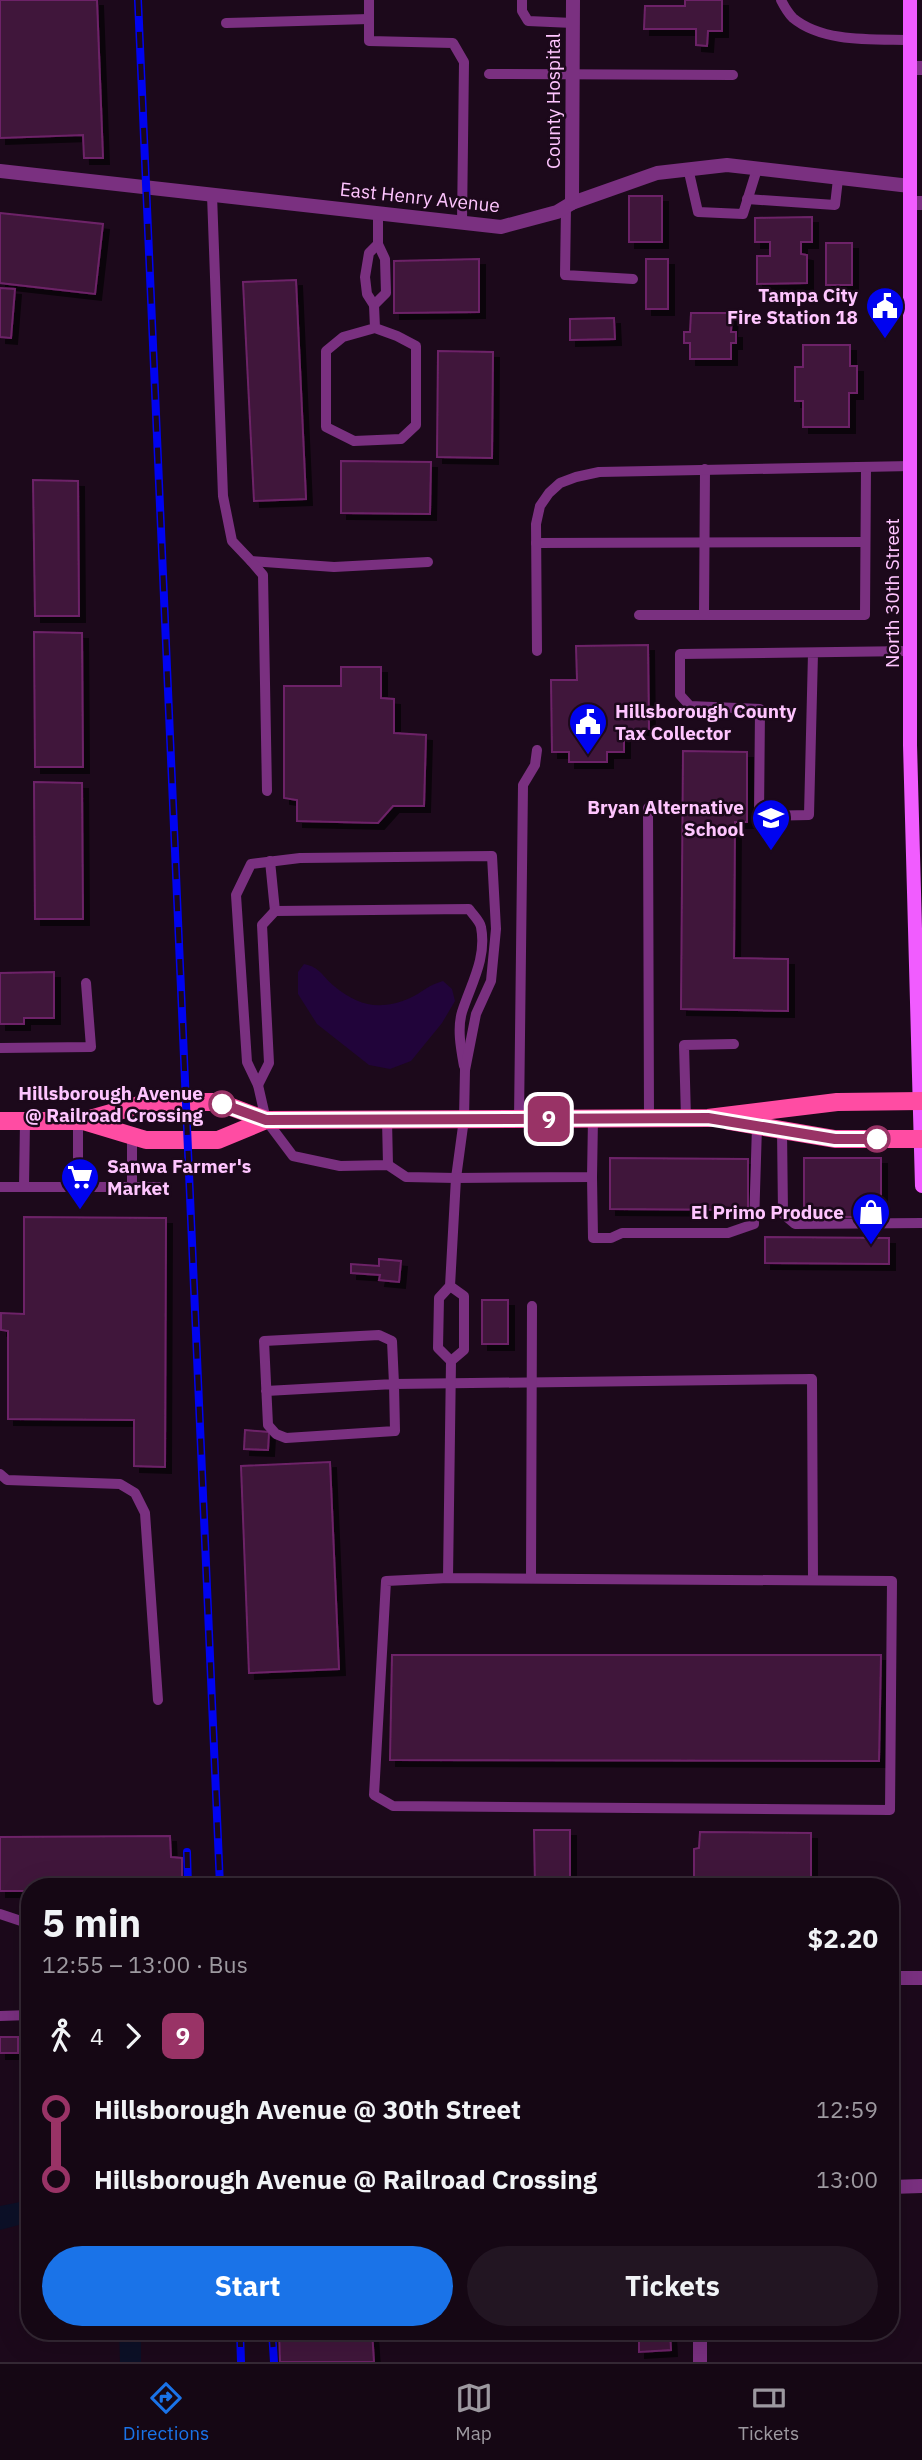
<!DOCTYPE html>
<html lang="en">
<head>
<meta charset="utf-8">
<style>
	body { margin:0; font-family:"IBM Plex Sans",sans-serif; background:#221522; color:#f1f3f6; height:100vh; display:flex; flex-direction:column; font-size:26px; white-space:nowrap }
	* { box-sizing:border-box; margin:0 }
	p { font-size:23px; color:#9d99a0 }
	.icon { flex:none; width:38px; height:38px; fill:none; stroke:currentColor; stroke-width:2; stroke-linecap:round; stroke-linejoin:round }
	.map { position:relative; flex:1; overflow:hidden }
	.details { position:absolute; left:21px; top:1878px; width:878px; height:462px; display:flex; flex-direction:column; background:#150714; border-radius:28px; box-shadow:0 7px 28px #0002,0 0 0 2px #342834 }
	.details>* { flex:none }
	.badge { padding:0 14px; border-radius:10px; font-size:24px; line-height:46px }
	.map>.badge { position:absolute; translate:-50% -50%; box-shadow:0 0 0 4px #fff }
	.legs { display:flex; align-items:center; gap:10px; height:77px; padding:0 21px; font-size:23px }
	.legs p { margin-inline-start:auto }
	.overview { display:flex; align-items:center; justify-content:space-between; height:119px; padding:0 21px }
	h1 { font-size:38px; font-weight:700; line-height:52px }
	.action { display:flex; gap:14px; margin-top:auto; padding:14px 21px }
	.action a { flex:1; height:80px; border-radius:42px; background:#1a73e8; color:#fff; font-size:28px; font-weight:700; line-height:80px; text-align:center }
	.action a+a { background:#221522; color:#f1f3f6 }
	ul { padding:0 21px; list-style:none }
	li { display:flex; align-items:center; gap:24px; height:70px; font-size:26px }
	li i { display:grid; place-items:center; width:10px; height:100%; margin:0 9px; background:currentColor }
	li i::after { content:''; width:18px; height:18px; margin:-9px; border:5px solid; border-radius:50%; background:#150714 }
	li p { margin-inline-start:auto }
	li:first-child i { background:linear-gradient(#0000 50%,currentColor 0) }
	li:last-child i { background:linear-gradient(currentColor 50%,#0000 0) }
	.tabs { display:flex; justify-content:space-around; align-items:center; height:98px; border-top:2px solid #342834; background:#150714; font-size:19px; color:#9d99a0 }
	.tabs a { display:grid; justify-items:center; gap:4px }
	.tabs .selected { color:#1a73e8 }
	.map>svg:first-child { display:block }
	.green { fill:#0c1027 }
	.water { fill:#21043a }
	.building { fill:#3f143b; stroke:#6d2467; stroke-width:2; filter:url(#shadow) }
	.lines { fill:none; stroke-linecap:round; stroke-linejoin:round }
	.lane { stroke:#7a3080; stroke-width:10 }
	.street { stroke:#7a3080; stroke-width:14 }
	.secondary { stroke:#f15cff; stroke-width:14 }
	.primary { stroke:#ff4ca3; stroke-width:18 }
	.rail-casing { stroke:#0003f0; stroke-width:8 }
	.rail { stroke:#1c091b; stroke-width:5; stroke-dasharray:16; stroke-linecap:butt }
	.line-1-casing { stroke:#fff; stroke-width:16 }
	.line-1 { stroke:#936; stroke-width:10 }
	.stop-1-dot { fill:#fff; stroke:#936; stroke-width:3.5 }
	.labels { text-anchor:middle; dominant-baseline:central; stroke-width:5; stroke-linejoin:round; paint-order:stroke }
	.street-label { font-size:19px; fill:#ffc5ff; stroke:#1c091b }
	.poi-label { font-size:19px; font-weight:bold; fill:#ffc5ff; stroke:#1c091b; text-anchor:end }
	.stop-label { font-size:19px; font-weight:bold; fill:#ffc5ff; stroke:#1c091b; text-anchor:end }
</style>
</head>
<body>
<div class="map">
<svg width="922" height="2362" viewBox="0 0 922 2362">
	<defs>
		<filter id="shadow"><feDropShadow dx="6" dy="6" stdDeviation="0" flood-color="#0009"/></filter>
	</defs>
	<rect width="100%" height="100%" fill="#1c091b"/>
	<g class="green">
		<path d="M30,2200V2222L0,2230V2206Z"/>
		<path d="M119,2331H141V2362H120Z"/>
	</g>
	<path class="water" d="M304,964C320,967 323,977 334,986C358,1006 380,1011 410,998C423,992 428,985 443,981L452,989L455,1001L442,1023L411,1061L390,1069L369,1065L317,1024L298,994V972Z"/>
	<g class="building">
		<path d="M0,0H97L103,158H84L83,135L0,138Z"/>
		<path d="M685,0H722V31H708L707,46L696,45V29H644L645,6H685Z"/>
		<rect x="629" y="196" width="33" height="46"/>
		<path d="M0,213L103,224L95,294L0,283Z"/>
		<path d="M812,217V242H801V254L807,255V283L757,284V256H770V242H755V218Z"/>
		<rect x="826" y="243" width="26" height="42"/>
		<path d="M479,259V312L394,313V261Z"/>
		<rect x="646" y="259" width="22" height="50"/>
		<path d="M296,280L306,499L254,501L243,282Z"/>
		<path d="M0,288L15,289L11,338L0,337Z"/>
		<path d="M691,313H732L731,332H736V343H731V359H690V343H684V332H690Z"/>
		<path d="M614,318L615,339L570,340V319Z"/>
		<path d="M803,345H850V366H857V393H849V427H803V401H795V367H803Z"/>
		<path d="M438,351L493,352L492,458L437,457Z"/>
		<path d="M341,461L431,462L430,514L341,513Z"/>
		<path d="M33,480L78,481L79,616H35Z"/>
		<path d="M34,632L82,633L83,767H35Z"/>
		<path d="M648,645L649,729H624V752H607V762H569V752H552L551,680H577L576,646Z"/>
		<path d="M341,667H381V698L394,699V733L426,735L424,806H393L378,823L297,821V800L284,798V686H341Z"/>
		<path d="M683,751L747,752V822H735L734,958L788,959V1011L681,1009Z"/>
		<path d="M34,782L82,783L83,919H35Z"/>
		<path d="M54,972V1018H24V1024H0V973Z"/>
		<path d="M610,1158L748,1159V1210L610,1209Z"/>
		<rect x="804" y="1158" width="77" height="59"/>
		<path d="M24,1217L166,1218L165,1467L134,1466V1420L8,1419V1331L1,1330V1313L24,1314Z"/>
		<path d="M765,1237L889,1238V1264L765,1263Z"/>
		<path d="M379,1259L401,1261L399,1282L379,1280L380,1275L351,1273V1264L379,1266Z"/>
		<rect x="482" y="1300" width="26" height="44"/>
		<path d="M245,1430L269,1432L268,1450L244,1449Z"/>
		<path d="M330,1462L339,1669L249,1673L241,1466Z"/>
		<path d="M392,1655H881L879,1761L390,1760Z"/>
		<path d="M534,1830H570V1886H535Z"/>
		<path d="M700,1832L811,1833V1886H694V1849L699,1848Z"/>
		<path d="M170,1836L171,1857L182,1858V1886H30V1891H0V1837Z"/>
		<rect x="0" y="2037" width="18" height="16"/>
		<path d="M279,2331H372L374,2362H280Z"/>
		<path d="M670,2331L671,2350L639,2352V2332Z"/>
	</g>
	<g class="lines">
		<g class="lane">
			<path d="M369,0V41L453,43L464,62L462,223"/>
			<path d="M522,0V11L528,21L573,23"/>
			<path d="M781,0C784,6 788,13 793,18C823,43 874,39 910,40"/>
			<path d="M226,23L369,19"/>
			<path d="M489,74L733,75"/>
			<path d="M688,168L698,212L743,214L757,169"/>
			<path d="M212,195L223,496L232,541L251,561L334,567L428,562"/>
			<path d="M747,199L835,205L838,179"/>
			<path d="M566,207L565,275L633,279"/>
			<path d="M374,305L386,293L385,259L378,244V213"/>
			<path d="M375,328L397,336L416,346V425L401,439L354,441L326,427V351L343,337L375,328L374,305L367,294L365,277L369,253L378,244"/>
			<path d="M536,543L865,542"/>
			<path d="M251,561L263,575L267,791"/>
			<path d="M639,615H865L866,467"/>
			<path d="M704,615L705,469"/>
			<path d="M537,651L536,524L540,506L549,493L560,483L576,477L599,472L912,466"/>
			<path d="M813,653L809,815L759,816L760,709L690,706L680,695V654L911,651"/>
			<path d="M648,808L649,1118"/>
			<path d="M270,861L275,911"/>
			<path d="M0,1048L91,1047L86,983"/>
			<path d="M258,1085L269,1063L262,925L275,911L469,909C473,915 480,921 481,927C487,958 471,984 462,1012C457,1029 461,1049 464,1066"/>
			<path d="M686,1118L684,1045L734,1044"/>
			<path d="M519,1119L523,785L535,765L537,750"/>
			<path d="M387,1120L388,1165L340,1166L293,1156L266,1120L258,1085L247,1062L236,895L251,864L300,858L492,856L496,929L491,981L476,1014L465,1070L464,1119L456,1178L406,1177L388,1165"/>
			<path d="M78,1121V1187"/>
			<path d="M782,1130L783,1214L795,1224L922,1223"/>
			<path d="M132,1136V1187"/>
			<path d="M592,1177L593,1238H611L622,1233H728L754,1224L757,1126"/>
			<path d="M0,1187H158"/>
			<path d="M24,1187L25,1121"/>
			<path d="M451,1361L438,1348L439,1298L450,1286L456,1178L592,1177L593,1118"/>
			<path d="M266,1391L394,1384L395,1431L286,1438L276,1434L268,1425L264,1341L379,1335L392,1341L394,1384L812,1379L813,1580"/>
			<path d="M0,1474L7,1480L120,1484L135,1493L145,1513L158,1700"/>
			<path d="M448,1578L386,1581L374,1795L393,1806L890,1810L892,1581L448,1578L451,1361L464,1350V1296L450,1286"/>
			<path d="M531,1578L532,1306"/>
			<path d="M0,1914L30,1924"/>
			<path d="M0,2016L30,2015"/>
		</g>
		<g class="street">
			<path d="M910,68H922"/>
			<path d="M0,171L501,227L557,212L572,203L657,173L727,165L910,186"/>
			<path d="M572,203L573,0"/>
			<path d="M910,203H922"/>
			<path d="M891,1978H922"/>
			<path d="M891,2187L922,2186"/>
			<path d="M700,2362V2331"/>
		</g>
		<path class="secondary" d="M910,0V745L922,1186"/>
		<g class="primary">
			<path d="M0,1121H83L150,1102H218L266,1120L708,1118L837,1102L922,1101"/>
			<path d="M83,1121L146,1140H218L266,1120"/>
			<path d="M729,1121L835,1139H922"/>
		</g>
		<defs>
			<g id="rail">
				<path d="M138,0L220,1886"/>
				<path d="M187,1852L188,1886"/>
				<path d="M240,2331L241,2362"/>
				<path d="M272,2331L274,2362"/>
			</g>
		</defs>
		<use href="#rail" class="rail-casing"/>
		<use href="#rail" class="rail"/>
	</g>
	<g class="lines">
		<defs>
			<path id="line-1" d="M222,1104L266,1120L708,1118L835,1139H877"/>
		</defs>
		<use href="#line-1" class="line-1-casing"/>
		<use href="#line-1" class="line-1"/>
	</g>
	<defs>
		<symbol id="civic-pin" viewBox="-11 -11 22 30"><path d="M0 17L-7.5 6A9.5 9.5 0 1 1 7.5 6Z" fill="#0003f0" stroke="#1c091b"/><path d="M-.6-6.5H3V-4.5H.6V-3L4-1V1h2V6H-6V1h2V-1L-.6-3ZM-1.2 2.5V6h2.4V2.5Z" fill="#fff"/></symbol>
		<symbol id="school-pin" viewBox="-11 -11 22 30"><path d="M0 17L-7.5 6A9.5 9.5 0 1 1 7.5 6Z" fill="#0003f0" stroke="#1c091b"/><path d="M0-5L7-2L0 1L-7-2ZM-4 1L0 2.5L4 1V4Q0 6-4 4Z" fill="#fff"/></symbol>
		<symbol id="supermarket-pin" viewBox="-11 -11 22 30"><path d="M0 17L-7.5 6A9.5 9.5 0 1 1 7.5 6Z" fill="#0003f0" stroke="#1c091b"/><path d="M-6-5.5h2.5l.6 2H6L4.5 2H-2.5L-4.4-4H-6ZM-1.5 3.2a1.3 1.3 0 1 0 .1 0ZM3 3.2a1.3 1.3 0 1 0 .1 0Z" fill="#fff"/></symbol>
		<symbol id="shop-pin" viewBox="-11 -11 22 30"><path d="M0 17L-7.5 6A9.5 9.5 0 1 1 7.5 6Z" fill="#0003f0" stroke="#1c091b"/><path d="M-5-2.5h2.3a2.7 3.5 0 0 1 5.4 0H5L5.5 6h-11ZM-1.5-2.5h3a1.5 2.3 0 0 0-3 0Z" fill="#fff"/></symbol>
	</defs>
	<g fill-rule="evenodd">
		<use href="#civic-pin" x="863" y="284" width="44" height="60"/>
		<use href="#civic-pin" x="566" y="700" width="44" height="60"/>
		<use href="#school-pin" x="749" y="796" width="44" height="60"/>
		<use href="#supermarket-pin" x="58" y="1155" width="44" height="60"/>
		<use href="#shop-pin" x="849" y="1190" width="44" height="60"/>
	</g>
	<g class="stop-1-dot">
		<circle cx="222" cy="1104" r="12"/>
		<circle cx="877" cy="1139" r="12"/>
	</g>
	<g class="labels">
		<g class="street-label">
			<text transform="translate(553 101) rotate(-90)">County Hospital</text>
			<text transform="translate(420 197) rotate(6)">East Henry Avenue</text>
			<text transform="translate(892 593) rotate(-90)">North 30th Street</text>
		</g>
		<g class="poi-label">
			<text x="858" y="295">Tampa City<tspan x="858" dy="22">Fire Station 18</tspan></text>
			<text x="615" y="711" text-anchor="start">Hillsborough County<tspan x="615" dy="22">Tax Collector</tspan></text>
			<text x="744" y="807">Bryan Alternative<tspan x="744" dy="22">School</tspan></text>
			<text x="107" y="1166" text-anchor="start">Sanwa Farmer's<tspan x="107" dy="22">Market</tspan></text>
			<text x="844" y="1212">El Primo Produce</text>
		</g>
		<g class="stop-label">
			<text x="203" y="1093">Hillsborough Avenue<tspan x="203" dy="22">@ Railroad Crossing</tspan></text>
		</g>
	</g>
</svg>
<b class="badge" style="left:549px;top:1119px;background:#936;color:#fff">9</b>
<section class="details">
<div class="overview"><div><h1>5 min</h1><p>12:55 – 13:00 · Bus</p></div><b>$2.20</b></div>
<div class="legs"><svg class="icon" aria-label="walk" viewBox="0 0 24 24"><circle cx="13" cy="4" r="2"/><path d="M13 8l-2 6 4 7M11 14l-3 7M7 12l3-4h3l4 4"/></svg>4<svg class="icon" aria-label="forward" viewBox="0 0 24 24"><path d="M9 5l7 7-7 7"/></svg><b class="badge" style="background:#936;color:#fff">9</b></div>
<ul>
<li><i style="color:#936"></i><b>Hillsborough Avenue @ 30th Street</b><p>12:59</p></li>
<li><i style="color:#936"></i><b>Hillsborough Avenue @ Railroad Crossing</b><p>13:00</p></li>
</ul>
<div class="action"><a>Start</a><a>Tickets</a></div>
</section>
</div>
<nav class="tabs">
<a class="selected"><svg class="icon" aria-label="directions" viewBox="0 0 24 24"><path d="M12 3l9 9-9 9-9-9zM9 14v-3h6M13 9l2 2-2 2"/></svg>Directions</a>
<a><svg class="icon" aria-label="map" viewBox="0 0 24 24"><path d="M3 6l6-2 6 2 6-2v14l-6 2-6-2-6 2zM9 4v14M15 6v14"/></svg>Map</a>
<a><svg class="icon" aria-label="tickets" viewBox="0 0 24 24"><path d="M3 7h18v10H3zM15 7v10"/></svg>Tickets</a>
</nav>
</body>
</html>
